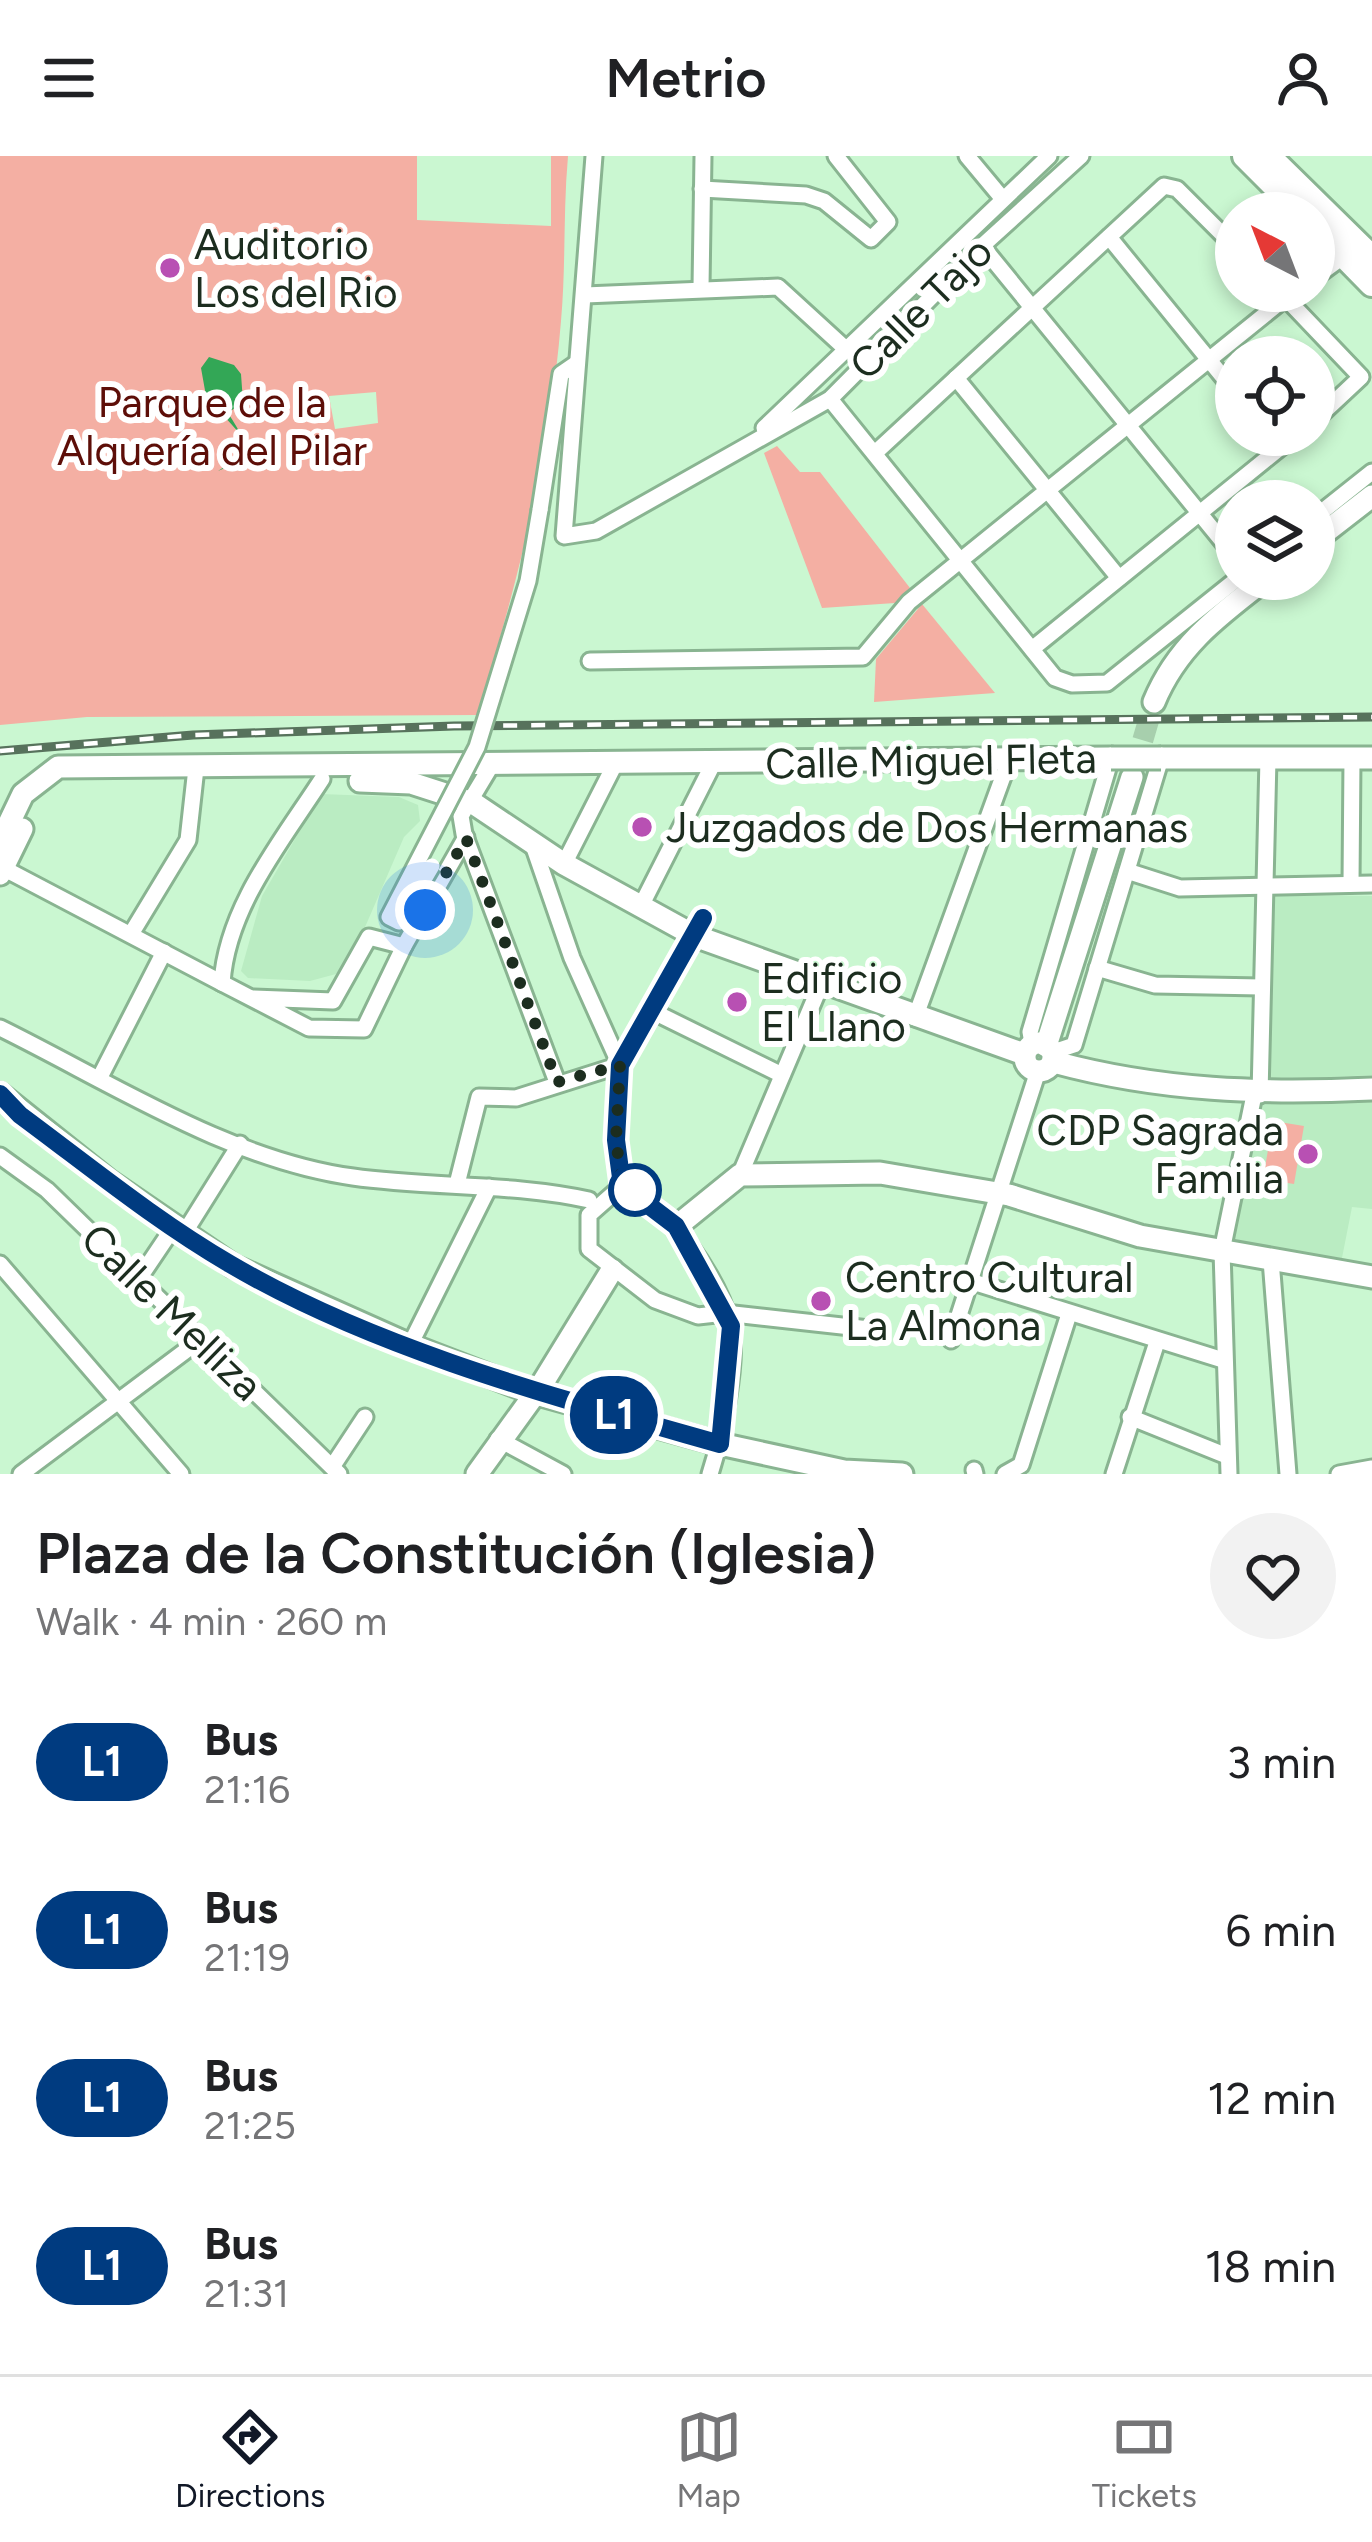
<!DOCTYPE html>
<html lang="en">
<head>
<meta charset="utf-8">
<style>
	body { margin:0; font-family:Figtree,sans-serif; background:#f2f2f2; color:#202124; height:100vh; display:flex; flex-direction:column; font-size:45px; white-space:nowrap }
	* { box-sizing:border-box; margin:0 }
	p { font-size:39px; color:#757577 }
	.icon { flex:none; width:66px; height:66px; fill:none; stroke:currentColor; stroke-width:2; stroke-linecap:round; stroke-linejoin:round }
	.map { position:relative; height:1318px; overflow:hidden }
	.side { display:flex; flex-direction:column; background:#fff; flex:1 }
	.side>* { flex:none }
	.badge { padding:0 24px; border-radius:39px; font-size:42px; line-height:78px }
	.needle { width:78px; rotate:318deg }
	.fabs { position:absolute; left:1215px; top:36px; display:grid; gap:24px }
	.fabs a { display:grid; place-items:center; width:120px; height:120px; border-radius:50%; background:#fff; box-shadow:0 6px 18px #0003; font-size:60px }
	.you { position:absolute; width:60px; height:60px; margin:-30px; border:9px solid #fff; border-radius:50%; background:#1a73e8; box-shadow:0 0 0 18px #1a73e833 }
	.map>.badge { position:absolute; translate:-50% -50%; box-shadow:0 0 0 6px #fff }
	.round { display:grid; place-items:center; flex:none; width:126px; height:126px; border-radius:63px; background:#f2f2f2 }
	.head { display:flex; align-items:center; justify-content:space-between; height:204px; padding:0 36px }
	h1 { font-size:57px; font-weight:600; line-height:90px }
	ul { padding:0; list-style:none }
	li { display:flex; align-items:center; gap:36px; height:168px; padding:0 36px }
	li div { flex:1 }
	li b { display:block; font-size:45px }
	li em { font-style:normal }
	li .badge { min-width:132px; font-weight:700; text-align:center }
	header { display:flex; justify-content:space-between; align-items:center; height:156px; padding:0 36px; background:#fff; font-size:54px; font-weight:600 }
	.tab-bar { display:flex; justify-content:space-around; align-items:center; height:168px; border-top:3px solid #e0e0e0; background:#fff; font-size:33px; color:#757577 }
	.tab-bar a { display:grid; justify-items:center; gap:6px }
	.tab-bar .current { color:#111827 }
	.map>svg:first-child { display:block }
	.built { fill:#baecc2 }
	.green { fill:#f4afa3; fill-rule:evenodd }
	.water { fill:#33a756 }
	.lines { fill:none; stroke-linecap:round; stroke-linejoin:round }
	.secondary-tunnel { stroke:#a7cfad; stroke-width:21; stroke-dasharray:21 10; stroke-linecap:butt }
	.street-casing { stroke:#89b491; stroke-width:21 }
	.secondary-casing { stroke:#89b491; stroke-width:27 }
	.primary-casing { stroke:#89b491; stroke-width:30 }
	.street { stroke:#fff; stroke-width:15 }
	.secondary { stroke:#fff; stroke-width:21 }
	.primary { stroke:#fff; stroke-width:24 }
	.rail-casing { stroke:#57725c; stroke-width:9 }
	.rail { stroke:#fff; stroke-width:4.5; stroke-dasharray:14; stroke-linecap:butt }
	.street-bridge-casing { stroke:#89b491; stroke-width:21; stroke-linecap:butt }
	.secondary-bridge-casing { stroke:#89b491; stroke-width:27; stroke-linecap:butt }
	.street-bridge { stroke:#fff; stroke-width:15 }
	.secondary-bridge { stroke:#fff; stroke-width:21 }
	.line-casing { stroke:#fff; stroke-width:27 }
	.line { stroke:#003b80; stroke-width:18 }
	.walk { stroke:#1c2d1f; stroke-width:12; stroke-dasharray:0 21.6 }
	.poi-dot { fill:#b850b3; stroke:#fff; stroke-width:4.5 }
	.stop-dot { fill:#fff; stroke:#003b80; stroke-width:6 }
	.labels { text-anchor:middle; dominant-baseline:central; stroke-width:12; stroke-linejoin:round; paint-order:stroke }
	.poi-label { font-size:42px; fill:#1c2d1f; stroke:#fff; text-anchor:start }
	.street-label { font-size:42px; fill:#1c2d1f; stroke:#fff }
	.park-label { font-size:42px; fill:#5d0e08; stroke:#fff }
</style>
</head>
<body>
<header><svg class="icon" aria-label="menu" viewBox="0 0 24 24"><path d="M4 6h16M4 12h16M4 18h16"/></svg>Metrio<svg class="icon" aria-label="person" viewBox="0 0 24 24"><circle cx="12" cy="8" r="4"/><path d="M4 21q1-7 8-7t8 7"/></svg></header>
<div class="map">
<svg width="1372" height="1318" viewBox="0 0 1372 1318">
	<rect width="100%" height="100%" fill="#caf7d1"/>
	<g class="built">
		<path d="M321,638L399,641L418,649L420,665L404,681L359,785L336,818L310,825L248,822L241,815L262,740Z"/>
		<path d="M1273,739L1372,740V919L1270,924Z"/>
		<path d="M1372,941V1053L1352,1051L1341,1107L1227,1089L1255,944Z"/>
	</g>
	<g class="green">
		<path d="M0,0H417V64L551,70V0H568C563,55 566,110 561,165C550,300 517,430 477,559L87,561L0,569ZM376,236L378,267L335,273L329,240Z"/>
		<path d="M777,290L800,316H820L910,432L895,447L822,452L764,297Z"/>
		<path d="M922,448L995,537L874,546L876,503Z"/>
		<path d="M1273,965L1304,970L1294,1028L1263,1023Z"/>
	</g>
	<path class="water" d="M209,201L234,209L241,218L243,246L228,257C240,276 249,286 234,308L218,315L236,303L241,279L206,240L201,212Z"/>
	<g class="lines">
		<path class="secondary-tunnel" d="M1134,614L1154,546"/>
		<defs>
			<g id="street">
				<path d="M594,0L564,380L596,375L830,243L982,90L1081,0"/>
				<path d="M967,0L1002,42"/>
				<path d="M702,33L806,39L824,45L871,83L888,66L836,0"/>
				<path d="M1109,81L1236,237"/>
				<path d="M982,90L1236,402"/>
				<path d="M1314,122L1344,100"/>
				<path d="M701,131L703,0"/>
				<path d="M1280,136L1361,221L1314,265"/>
				<path d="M585,139L778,131L848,195"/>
				<path d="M956,222L1119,422"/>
				<path d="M830,243L1055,522L1072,528L1107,527L1237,423"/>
				<path d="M764,272L1049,0"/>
				<path d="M875,297L1164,30L1177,33L1236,92"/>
				<path d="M540,354L561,218L577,207"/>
				<path d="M1314,362L1372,316"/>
				<path d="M1032,493L1296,279"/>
				<path d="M590,505L863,501L909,446L1294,135"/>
				<path d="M491,610L461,660L464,678L557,926"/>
				<path d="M533,689L572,802L620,909"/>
				<path d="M564,708L616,606"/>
				<path d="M3,712L222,827"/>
				<path d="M1127,715L1180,732L1372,728"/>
				<path d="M1351,728L1352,602"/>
				<path d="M641,750L713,608"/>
				<path d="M131,778L188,684L196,612"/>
				<path d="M404,790L466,681"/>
				<path d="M1097,812L1155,829L1261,831"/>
				<path d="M253,842L333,845L369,781L404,790L364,873L309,872L222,827C227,751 282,685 322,623"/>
				<path d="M652,855L782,919"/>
				<path d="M915,862L1009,604"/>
				<path d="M0,872C110,926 229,1004 353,1021C431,1032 512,1027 589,1044"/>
				<path d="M1032,887L1030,876L1111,602"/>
				<path d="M1053,896L1074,889L1161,602"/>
				<path d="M100,921L164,796"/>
				<path d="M1260,939L1268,602"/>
				<path d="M0,1000L47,1034L339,1318"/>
				<path d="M740,1019L821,828"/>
				<path d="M457,1028L479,941L516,942L620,909"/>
				<path d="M623,1029L589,1059V1093L655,1144L698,1160L725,1157L878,1174"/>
				<path d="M623,1029C668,1049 717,1120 730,1168C739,1203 721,1284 710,1318"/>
				<path d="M623,1029L616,984L620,909L695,780"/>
				<path d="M183,1079L240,988"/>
				<path d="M1271,1104L1288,1318"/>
				<path d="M0,1108L181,1318"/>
				<path d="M138,1124L173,1072"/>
				<path d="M973,1126L1223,1204"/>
				<path d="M951,1184L1038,915"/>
				<path d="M410,1189L489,1031"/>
				<path d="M1130,1261L1227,1300"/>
				<path d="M498,1283L563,1318"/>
				<path d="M332,1311L365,1261"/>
				<path d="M974,1314L975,1318"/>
				<path d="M21,1318L200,1184"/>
				<path d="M1005,1318L1021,1309L1069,1158"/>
				<path d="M1114,1318L1157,1186"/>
				<path d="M1229,1318L1222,1095L1254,939"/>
				<path d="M1339,1318L1372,1312"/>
			</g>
			<g id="secondary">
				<path d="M1314,385L1372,340"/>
				<path d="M1154,546C1177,490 1218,460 1266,423"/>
				<path d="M1161,602H1372"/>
				<path d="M360,625L411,627L473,647L564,708L695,780L1024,898"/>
				<path d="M0,686L23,638L58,611L1111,602"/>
				<path d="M0,718L22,673"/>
				<circle cx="1039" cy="901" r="14"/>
				<path d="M1046,890L1132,621"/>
				<path d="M1054,906C1161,935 1262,938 1372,933"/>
				<path d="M0,938L110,1026L233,1110L410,1189L534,1237L720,1288L844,1315L902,1318"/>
				<path d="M677,1070L740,1019L880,1017L1009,1039L1140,1080L1372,1121"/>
				<path d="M477,1318L542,1228L612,1114"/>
			</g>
			<g id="primary">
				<path d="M1245,0L1302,57"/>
				<path d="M1268,0L1372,102"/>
				<path d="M1314,69L1372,128"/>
			</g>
		</defs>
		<use href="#street" class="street-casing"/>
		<use href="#secondary" class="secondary-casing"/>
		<use href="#primary" class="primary-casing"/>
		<use href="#street" class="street"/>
		<use href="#secondary" class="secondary"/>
		<use href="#primary" class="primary"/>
		<defs>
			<path id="rail" d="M0,595L193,579L454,570L1372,561"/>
		</defs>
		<use href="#rail" class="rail-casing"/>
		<use href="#rail" class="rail"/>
		<defs>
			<path id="street-bridge" d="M432,710L399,766L389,761L477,591L528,425L540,354"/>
			<path id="secondary-bridge" d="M1111,602H1161"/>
		</defs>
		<use href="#street-bridge" class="street-bridge-casing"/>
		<use href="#secondary-bridge" class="secondary-bridge-casing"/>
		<use href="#street-bridge" class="street-bridge"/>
		<use href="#secondary-bridge" class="secondary-bridge"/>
	</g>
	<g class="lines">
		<defs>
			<path id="line" d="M0,938L20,959C89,1010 156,1065 230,1108C376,1194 558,1242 720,1288L731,1170L676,1070L622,1029L616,984L620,909L703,762"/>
		</defs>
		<use href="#line" class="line-casing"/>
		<use href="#line" class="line"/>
		<path class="walk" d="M425,754L466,682L557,926L620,909L616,984L622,1029L635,1034"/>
	</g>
	<g class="poi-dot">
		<circle cx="170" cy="112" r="12"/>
		<circle cx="642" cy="671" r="12"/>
		<circle cx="737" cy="846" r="12"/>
		<circle cx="1308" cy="998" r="12"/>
		<circle cx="821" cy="1145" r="12"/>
	</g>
	<circle class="stop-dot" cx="635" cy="1034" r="24"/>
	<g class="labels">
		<g class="poi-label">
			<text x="194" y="88">Auditorio<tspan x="194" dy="48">Los del Rio</tspan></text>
			<text x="666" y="671">Juzgados de Dos Hermanas</text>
			<text x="761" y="822">Edificio<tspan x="761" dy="48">El Llano</tspan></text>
			<text x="1284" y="974" text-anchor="end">CDP Sagrada<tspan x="1284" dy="48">Familia</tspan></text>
			<text x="845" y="1121">Centro Cultural<tspan x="845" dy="48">La Almona</tspan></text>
		</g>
		<g class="street-label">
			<text transform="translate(921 152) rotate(-45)">Calle Tajo</text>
			<text transform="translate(931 605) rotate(-1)">Calle Miguel Fleta</text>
			<text transform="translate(172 1156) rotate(44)">Calle Melliza</text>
		</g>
		<g class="park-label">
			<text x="212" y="246">Parque de la<tspan x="212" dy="48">Alquería del Pilar</tspan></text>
		</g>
	</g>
</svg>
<div class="fabs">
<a><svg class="needle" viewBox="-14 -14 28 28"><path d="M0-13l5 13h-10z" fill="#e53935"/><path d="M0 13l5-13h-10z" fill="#757577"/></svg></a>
<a><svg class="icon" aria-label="locate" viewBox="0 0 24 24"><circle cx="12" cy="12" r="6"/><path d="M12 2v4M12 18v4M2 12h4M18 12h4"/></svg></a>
<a><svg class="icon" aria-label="layers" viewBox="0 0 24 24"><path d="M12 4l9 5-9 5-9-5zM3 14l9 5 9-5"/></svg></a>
</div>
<div class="you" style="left:425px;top:754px"></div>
<b class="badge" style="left:614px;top:1259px;background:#003b80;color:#fff">L1</b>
</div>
<section class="side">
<div class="head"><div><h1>Plaza de la Constitución (Iglesia)</h1><p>Walk · 4 min · 260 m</p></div><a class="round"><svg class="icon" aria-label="heart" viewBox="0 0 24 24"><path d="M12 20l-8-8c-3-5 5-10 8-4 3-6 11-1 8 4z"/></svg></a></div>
<ul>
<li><span class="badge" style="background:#003b80;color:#fff">L1</span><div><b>Bus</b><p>21:16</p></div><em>3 min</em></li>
<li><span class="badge" style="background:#003b80;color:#fff">L1</span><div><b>Bus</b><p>21:19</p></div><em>6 min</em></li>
<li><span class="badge" style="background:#003b80;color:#fff">L1</span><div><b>Bus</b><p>21:25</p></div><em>12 min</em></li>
<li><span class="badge" style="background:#003b80;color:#fff">L1</span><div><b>Bus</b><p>21:31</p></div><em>18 min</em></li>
</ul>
</section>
<nav class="tab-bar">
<a class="current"><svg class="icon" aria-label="directions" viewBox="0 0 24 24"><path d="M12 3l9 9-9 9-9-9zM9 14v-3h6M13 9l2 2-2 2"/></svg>Directions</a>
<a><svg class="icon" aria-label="map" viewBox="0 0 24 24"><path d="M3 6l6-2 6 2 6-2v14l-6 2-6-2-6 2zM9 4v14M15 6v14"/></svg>Map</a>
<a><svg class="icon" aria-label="tickets" viewBox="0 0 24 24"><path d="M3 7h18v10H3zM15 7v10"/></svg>Tickets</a>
</nav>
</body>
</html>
